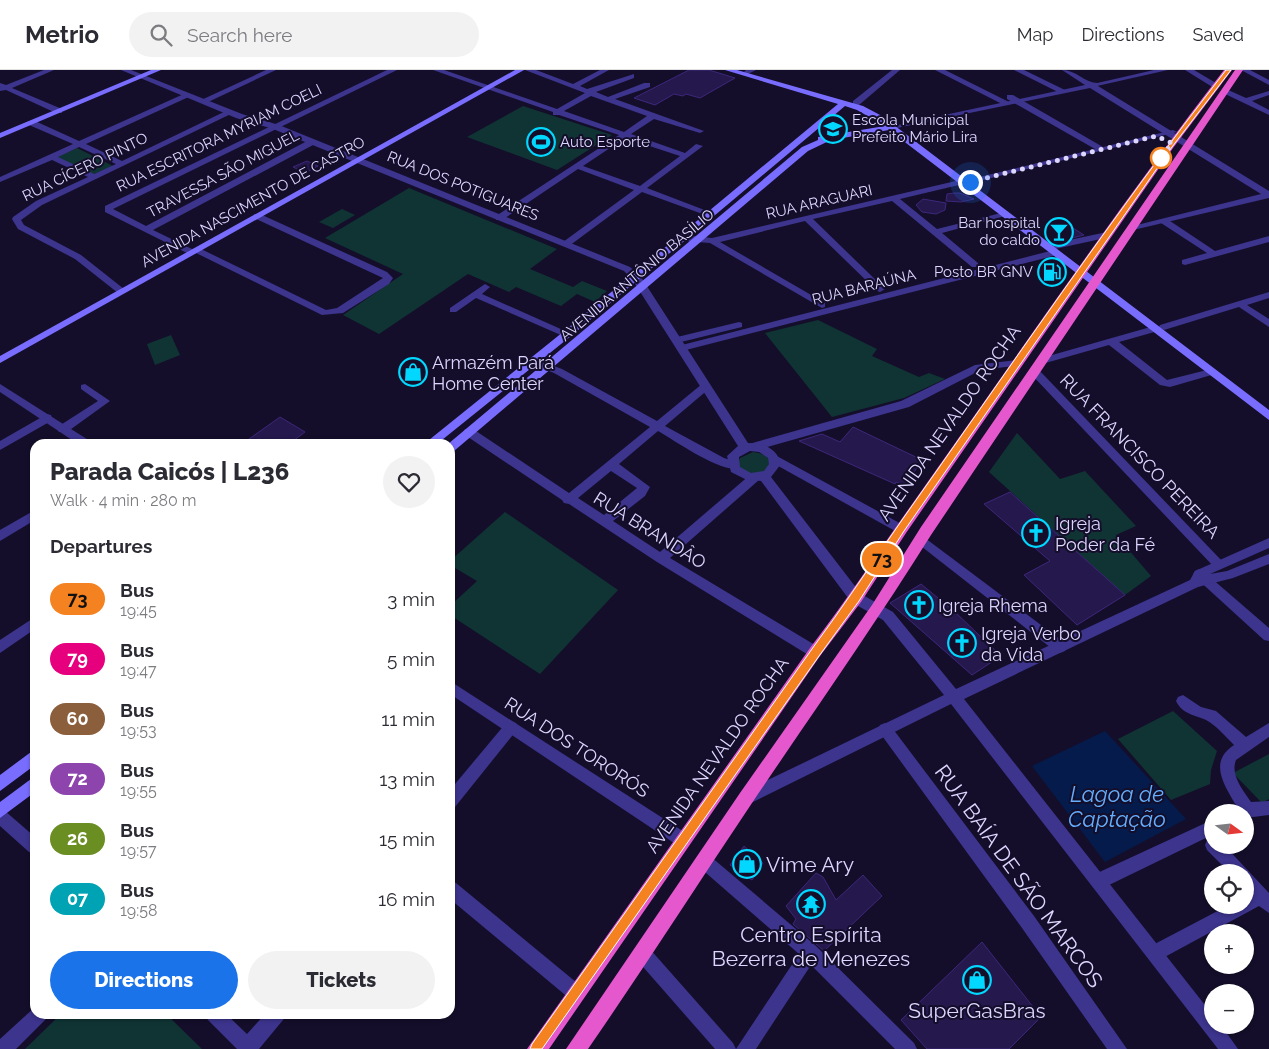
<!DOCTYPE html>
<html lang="en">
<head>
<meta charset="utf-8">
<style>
	body { margin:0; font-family:Raleway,sans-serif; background:#f2f2f3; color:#2b2b33; height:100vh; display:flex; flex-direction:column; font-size:19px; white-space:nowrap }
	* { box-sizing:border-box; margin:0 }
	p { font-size:16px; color:#7c7c81 }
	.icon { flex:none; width:28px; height:28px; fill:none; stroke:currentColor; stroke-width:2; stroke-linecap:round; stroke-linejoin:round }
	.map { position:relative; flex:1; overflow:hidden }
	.sheet { position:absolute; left:30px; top:369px; width:425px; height:580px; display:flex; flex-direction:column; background:#fff; border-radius:15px; box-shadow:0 1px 4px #0004 }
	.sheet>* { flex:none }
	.badge { padding:0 10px; border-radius:16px; font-size:18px; line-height:32px }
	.needle { width:32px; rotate:105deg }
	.controls { position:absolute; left:1204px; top:734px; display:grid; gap:10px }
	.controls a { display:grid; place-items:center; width:50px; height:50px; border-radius:50%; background:#fff; box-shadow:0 1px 4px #0004; font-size:25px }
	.you { position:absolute; width:25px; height:25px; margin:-12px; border:4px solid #fff; border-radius:50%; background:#1a73e8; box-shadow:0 0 0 8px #1a73e833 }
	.map>.badge { position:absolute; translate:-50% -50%; box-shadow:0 0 0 2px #fff }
	h2 { padding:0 20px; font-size:19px; line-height:45px }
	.round { display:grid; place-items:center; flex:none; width:52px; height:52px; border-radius:26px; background:#f2f2f3 }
	.overview { display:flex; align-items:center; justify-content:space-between; height:85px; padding:0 20px }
	h1 { font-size:24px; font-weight:800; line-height:38px }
	.primary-button { display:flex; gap:10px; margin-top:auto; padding:10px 20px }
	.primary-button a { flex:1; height:58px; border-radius:30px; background:#1a73e8; color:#fff; font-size:20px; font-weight:800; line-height:58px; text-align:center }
	.primary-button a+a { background:#f2f2f3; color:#2b2b33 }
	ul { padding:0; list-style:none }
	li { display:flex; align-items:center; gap:15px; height:60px; padding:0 20px }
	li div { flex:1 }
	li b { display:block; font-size:19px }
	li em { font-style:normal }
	li .badge { min-width:55px; font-weight:700; text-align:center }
	header { display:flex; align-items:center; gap:30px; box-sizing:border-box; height:70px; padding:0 25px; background:#fff; border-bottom:1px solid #e1e1e2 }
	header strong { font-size:24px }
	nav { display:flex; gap:28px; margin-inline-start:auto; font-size:18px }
	.search { width:350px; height:45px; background:#f2f2f3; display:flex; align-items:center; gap:12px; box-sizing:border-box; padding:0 18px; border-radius:28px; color:#7c7c81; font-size:19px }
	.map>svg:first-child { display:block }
	.green { fill:#103434 }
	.water { fill:#051b4b }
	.building { fill:#25184d; stroke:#3d277b }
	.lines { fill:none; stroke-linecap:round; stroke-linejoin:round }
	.minor { fill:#3c348d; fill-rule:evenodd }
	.tertiary { fill:#3c348d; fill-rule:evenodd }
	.secondary { fill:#796dff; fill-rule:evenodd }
	.trunk { fill:#e557cd; fill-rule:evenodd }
	.line { fill:#f58220; stroke:#fff }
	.walk { stroke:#ddd6ff; stroke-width:5; stroke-dasharray:0 9 }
	.stop-dot { fill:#fff; stroke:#f58220; stroke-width:2.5 }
	.labels { text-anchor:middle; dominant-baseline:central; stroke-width:4; stroke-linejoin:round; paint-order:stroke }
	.far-poi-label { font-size:15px; fill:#ddd6ff; stroke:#140e2a; text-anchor:start }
	.far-street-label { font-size:15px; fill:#ddd6ff; stroke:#140e2a }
	.poi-label { font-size:18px; fill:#ddd6ff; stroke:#140e2a; text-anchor:start }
	.street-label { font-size:18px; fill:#ddd6ff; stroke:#140e2a }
	.near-poi-label { font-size:21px; fill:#ddd6ff; stroke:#140e2a }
	.near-street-label { font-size:21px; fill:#ddd6ff; stroke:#140e2a }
	.near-water-label { font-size:22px; font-style:italic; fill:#64afff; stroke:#140e2a }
</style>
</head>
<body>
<header>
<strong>Metrio</strong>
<div class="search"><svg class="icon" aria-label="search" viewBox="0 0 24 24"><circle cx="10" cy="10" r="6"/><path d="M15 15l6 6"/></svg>Search here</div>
<nav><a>Map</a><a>Directions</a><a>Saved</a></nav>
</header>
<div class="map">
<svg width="1269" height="979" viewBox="0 0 1269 979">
	<rect width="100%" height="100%" fill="#140e2a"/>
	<g class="green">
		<path d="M523,36L612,65L557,100L467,67Z"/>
		<path d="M77,78L113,96L92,105L56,87Z"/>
		<path d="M409,118L557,179L530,199L573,217L582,211L607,221L595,232L577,224L561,236L516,217L509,222L468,204L379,264L343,245L403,204L325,168Z"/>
		<path d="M342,139L355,145L333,158L319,152Z"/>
		<path d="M818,250L877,279L872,286L919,307L929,303L945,309L904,328L832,347L765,263Z"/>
		<path d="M171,265L180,285L155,295L147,274Z"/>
		<path d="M1017,363L1060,409L1085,401L1136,456L1116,465L1151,506L1125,525L989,402Z"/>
		<path d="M753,382C761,383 768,385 771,394L768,401L754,405L740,398L738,395L740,388Z"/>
		<path d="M505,442L618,520L540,604L450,545V536L477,511L450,495V491Z"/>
		<path d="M1173,641L1217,681L1211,700L1210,714L1171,730L1118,669Z"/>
		<path d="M1269,684V729L1262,733L1233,703Z"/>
		<path d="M61,944H166L202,979H25Z"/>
	</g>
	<path class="water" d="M1105,661L1186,749L1105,792L1032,696Z"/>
	<g class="building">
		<path d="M689,0H709L735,8L700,28L686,24L683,26L674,24L655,35L634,28Z"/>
		<path d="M307,91L318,96L305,103L293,97Z"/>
		<path d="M954,123H960L974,129L961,132L946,131L947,124Z"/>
		<path d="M923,129L946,133L945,140L936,144L922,142L916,135Z"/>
		<path d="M1065,153L1084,165L1052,173L1050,171L1057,165L1048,159Z"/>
		<path d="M280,347L305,362L289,374H242Z"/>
		<path d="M853,357L922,390L905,416L896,412L895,414L799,371L822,364L840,372Z"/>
		<path d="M1010,422L1125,525L1077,555L1024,505L1050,491L984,434Z"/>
		<path d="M921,514L955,542L1001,586L972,605L890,533Z"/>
		<path d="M744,776L763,793L752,810L730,795Z"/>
		<path d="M816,803L823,807L836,830L863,805L882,826L824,881L793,854L796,849L786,836Z"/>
		<path d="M982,872L1041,947L1009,979H927L901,950Z"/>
	</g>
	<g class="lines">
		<g class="minor">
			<path d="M44,0H54L12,18L62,39V43H56L6,20L0,21V13L6,15Z"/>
			<path d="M266,0H276L206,33L199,31Z"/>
			<path d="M387,0H397L113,139L146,156L309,70H315V74L153,160L192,179L199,178L326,240L337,238L383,208L254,148V144H260L387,202L393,208L389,214L343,243L322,245L196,183L189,184L105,142V136Z"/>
			<path d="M433,0H444L557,39L585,23L525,0H536L573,14L600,0H609L580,16L587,19L634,4V8L596,22L608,27L644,13H650V17L615,29L704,61L700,63L654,49L631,64L685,83L696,74L703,76L647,118L715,144L708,146L642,122L569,176H563V172L634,120L578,99L502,150H496V146L619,65L559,45H553V42ZM591,26L647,46L624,62L564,41ZM625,68L680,86L640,116L583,96Z"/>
			<path d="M746,0H756L748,4L744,2Z"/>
			<path d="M892,0H900L859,35H853V31Z"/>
			<path d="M935,0H945L1011,33L1004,35Z"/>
			<path d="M1014,0H1024L1067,21L1060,23Z"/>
			<path d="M1154,0H1168L1097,16L1093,14Z"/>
			<path d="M1185,0H1194L1221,16L1214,18Z"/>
			<path d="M1241,0H1250L1269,10V15Z"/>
			<path d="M1226,19L1246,28L1269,21V25L1252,31L1269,40V45L1223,23L1222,21Z"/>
			<path d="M186,23L193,25L86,74L122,91L228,40L235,42L42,135L21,150L24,155L81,185L124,219V223H118L75,189L18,159L12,149L13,147L36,131L88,107L52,90L0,112V107L73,74L29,55V51H35L79,71ZM79,77L116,94L94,104L58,87Z"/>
			<path d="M1007,25H1013L1103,77L1173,60L1177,62L967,114V110L1095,79L1007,29Z"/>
			<path d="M960,110L964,112L963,114L900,129L937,159L1005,142V146L942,163L978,193V197H972L892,131L813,149L883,217L885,219L880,222L877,221L805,151L720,172L825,233V237L822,238L710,173L684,171L680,168L684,165L712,168Z"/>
			<path d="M1161,149H1167L1215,181L1269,166V172L1185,195L1182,194V190L1207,183L1161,153Z"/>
			<path d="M1054,180L1057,181V185L682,281L677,278L678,276Z"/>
			<path d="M485,214L490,217L482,224L572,264L571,266H563L476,228L456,242H450V238Z"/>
			<path d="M1269,222V228L1247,235L1269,249V257L1239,237L1164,260L1159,257L1160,255Z"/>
			<path d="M739,252L742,253V257L677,273L672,270L673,268Z"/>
			<path d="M1154,256L1158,257V261L1119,272L1167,310L1211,299L1215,300V304L1170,317L1160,315L1109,275L1042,294L1037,291L1038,289Z"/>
			<path d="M1017,290L1021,291V295L981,300L909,337L753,381L747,377L749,374L901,331L975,295Z"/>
			<path d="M530,291L546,293L562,299L657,351L702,314H710V318L665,356L724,388L737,392L739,395L737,398C721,403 674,370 658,361L619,394L650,417L645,426L613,451L660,482L751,404H759L761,407L759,410L670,488L820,578L822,582L820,586L815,588L810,586L657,492L569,434L564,433L562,430L465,365L463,362L465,359H473L569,423L650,357L554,303L544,299L526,296V292ZM611,401L637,418L604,445L578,428Z"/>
			<path d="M1034,298L1038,299L1223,492L1225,495L1223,498H1215L1030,303V299Z"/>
			<path d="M85,314L110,331L67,362H59L57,359L59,356L98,331L81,319V315Z"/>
			<path d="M47,344L51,345L52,348L51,351L0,380V371Z"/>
			<path d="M775,385L905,456L907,459L905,462H897L771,392L769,389Z"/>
			<path d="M35,440V450L0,471V460Z"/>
			<path d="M921,465L1065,573L1067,577L1065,581L1060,583L1055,581L917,473L915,470L917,467Z"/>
			<path d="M1199,499L1203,501L1269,558V571L1264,570L1195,507L1193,504L1195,501Z"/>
			<path d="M35,547V559L0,583V570Z"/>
			<path d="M1183,625L1201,637L1216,641L1246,667L1269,653V667L1236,690C1230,705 1243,720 1251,732L1269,731V745L1245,748V742H1234L1237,737C1224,715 1208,692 1234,675C1226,667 1216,655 1206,650C1195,645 1182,644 1176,631L1178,627Z"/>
			<path d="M511,651L516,653L518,657L516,661L455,737L450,739V720L506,653Z"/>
			<path d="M885,653L890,655L1034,846L1127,979H1107L1022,858L880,663L878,659L880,655Z"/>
			<path d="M0,739L5,741L35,767V785L29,782L0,756Z"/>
			<path d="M1212,750V765L1105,817L1099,819L1093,817L1091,811L1093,805Z"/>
			<path d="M1212,768V775H1224L1269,823V843L1259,836L1161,889L1155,891L1149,889L1147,883L1149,877L1229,835H1245V826L1249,825L1245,821V802H1229L1207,780L1205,775L1207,770Z"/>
			<path d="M704,783L710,786L816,876L914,973L917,979H895L811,895L756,979H736L799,884L698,796L696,791L698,786Z"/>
			<path d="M450,811L456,813L582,917L585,923L582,929L576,932L570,929L450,829Z"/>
			<path d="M643,876L649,878L733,973L736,979H715L637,890L635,884L637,878Z"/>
			<path d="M35,937V944H48L45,950L16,979H0V969Z"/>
			<path d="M205,944H226L247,964L265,944H286L283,950L259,979H237L208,950Z"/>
		</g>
		<g class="tertiary">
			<path d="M121,0H131L242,44L279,55L630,197L641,207L748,373C763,373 777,378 781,394L771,407L861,524L893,542L956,619L1190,510L1195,501L1269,468V478L1210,504L1227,501L1269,484V494L1233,508L1198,517L964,629L1212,944V955H1221L1238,979H1218L951,634L751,733L746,735L741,733L738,728L741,723L944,625L883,550L851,532L761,411L745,409L731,402L727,386L738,376L632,209L624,201L273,59L236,48ZM750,381L759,382L768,388L769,394L764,401L751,403L740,397L739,387Z"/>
			<path d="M1062,0C1076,0 1085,13 1098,13V16L1269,121V128L1129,161V157L1261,124L1090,18L897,58L893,56L1085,15Z"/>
			<path d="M1107,162L1110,163V167L1055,179L1050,176L1055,173Z"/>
			<path d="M0,314L90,371L91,374H78L0,322Z"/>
			<path d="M450,611L689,765L691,770L689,775L683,777L677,775L450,624Z"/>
		</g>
		<g class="secondary">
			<path d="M151,0H161L0,68V63Z"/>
			<path d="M515,0H524L0,293V286Z"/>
			<path d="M725,0H737L863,36L882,46L1269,340V350L889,60L831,70L808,81L454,381L450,382V374H448L802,77L818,70V67L885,56L857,40L845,36L571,266L437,374H424L563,262L838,34Z"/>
			<path d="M35,679V695L0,721V705Z"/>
			<path d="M35,706V722L0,748V732Z"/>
		</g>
		<g class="trunk">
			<path d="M1224,0H1232L1173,78L906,463L861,532L820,586L549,979H527L810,578C847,530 880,479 915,430C1017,286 1116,140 1224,0Z"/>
			<path d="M1235,0H1243L931,465C874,556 812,644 752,733C697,815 644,898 588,979H566L740,723L872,535L921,457Z"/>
		</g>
	</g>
	<path class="line" d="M1226,0H1231L1172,77L904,461L859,531L819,586L542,979H530L532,974L812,579C843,537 872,493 902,450C1009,299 1113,145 1226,0Z"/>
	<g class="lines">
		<path class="walk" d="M970,112L1156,66L1172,73L1161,88"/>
	</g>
	<defs>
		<symbol id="school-ring" viewBox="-11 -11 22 22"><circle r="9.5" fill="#140e2a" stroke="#02d8ff" stroke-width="1.5"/><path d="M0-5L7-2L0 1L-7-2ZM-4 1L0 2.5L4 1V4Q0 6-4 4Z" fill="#02d8ff"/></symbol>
		<symbol id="stadium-ring" viewBox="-11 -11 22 22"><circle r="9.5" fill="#140e2a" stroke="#02d8ff" stroke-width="1.5"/><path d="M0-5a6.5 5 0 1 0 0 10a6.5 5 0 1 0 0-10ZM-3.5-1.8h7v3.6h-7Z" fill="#02d8ff"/></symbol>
		<symbol id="bar-ring" viewBox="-11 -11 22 22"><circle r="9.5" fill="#140e2a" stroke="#02d8ff" stroke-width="1.5"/><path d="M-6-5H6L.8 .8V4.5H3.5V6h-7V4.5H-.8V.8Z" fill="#02d8ff"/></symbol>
		<symbol id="fuel-ring" viewBox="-11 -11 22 22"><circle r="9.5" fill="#140e2a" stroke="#02d8ff" stroke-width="1.5"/><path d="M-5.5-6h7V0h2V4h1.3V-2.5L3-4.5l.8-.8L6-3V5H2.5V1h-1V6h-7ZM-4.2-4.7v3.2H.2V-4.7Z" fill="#02d8ff"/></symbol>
		<symbol id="shop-ring" viewBox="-11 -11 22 22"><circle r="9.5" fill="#140e2a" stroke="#02d8ff" stroke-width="1.5"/><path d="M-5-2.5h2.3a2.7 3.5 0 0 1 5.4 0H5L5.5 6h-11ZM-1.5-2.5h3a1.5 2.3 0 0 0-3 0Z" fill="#02d8ff"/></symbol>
		<symbol id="church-ring" viewBox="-11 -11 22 22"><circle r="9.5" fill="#140e2a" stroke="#02d8ff" stroke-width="1.5"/><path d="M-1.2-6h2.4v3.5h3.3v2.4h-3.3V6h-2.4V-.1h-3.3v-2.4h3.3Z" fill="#02d8ff"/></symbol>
		<symbol id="temple-ring" viewBox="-11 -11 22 22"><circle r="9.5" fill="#140e2a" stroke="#02d8ff" stroke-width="1.5"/><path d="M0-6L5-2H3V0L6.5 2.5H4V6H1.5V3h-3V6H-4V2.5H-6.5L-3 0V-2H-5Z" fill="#02d8ff"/></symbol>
	</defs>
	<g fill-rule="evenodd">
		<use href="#school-ring" x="817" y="43" width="32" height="32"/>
		<use href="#stadium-ring" x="525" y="56" width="32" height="32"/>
		<use href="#bar-ring" x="1043" y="146" width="32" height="32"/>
		<use href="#fuel-ring" x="1036" y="186" width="32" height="32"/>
		<use href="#shop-ring" x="397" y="286" width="32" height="32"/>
		<use href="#church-ring" x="1020" y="447" width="32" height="32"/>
		<use href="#church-ring" x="903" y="519" width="32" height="32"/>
		<use href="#church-ring" x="946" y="557" width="32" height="32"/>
		<use href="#shop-ring" x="731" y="778" width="32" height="32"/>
		<use href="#temple-ring" x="795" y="818" width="32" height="32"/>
		<use href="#shop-ring" x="961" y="894" width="32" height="32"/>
	</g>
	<circle class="stop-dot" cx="1161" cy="88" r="10"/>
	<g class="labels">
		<g class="far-poi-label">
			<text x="852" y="50">Escola Municipal<tspan x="852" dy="17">Prefeito Mário Lira</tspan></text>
			<text x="560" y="72">Auto Esporte</text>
			<text x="1040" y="153" text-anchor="end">Bar hospital<tspan x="1040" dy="17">do caldo</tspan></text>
			<text x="1033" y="202" text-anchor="end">Posto BR GNV</text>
		</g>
		<g class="far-street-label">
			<text transform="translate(219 68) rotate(-26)">RUA ESCRITORA MYRIAM COELI</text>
			<text transform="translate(85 97) rotate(-26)">RUA CÍCERO PINTO</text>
			<text transform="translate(223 104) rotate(-28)">TRAVESSA SÃO MIGUEL</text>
			<text transform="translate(463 116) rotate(22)">RUA DOS POTIGUARES</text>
			<text transform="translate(253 132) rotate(-29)">AVENIDA NASCIMENTO DE CASTRO</text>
			<text transform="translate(819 132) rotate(-13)">RUA ARAGUARI</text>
			<text transform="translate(637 205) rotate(-40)">AVENIDA ANTÔNIO BASÍLIO</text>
			<text transform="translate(864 217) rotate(-14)">RUA BARAÚNA</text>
		</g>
		<g class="poi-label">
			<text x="432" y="292">Armazém Pará<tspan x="432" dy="21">Home Center</tspan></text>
			<text x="1055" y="453">Igreja<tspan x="1055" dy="21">Poder da Fé</tspan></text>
			<text x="938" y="535">Igreja Rhema</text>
			<text x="981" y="563">Igreja Verbo<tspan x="981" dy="21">da Vida</tspan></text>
		</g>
		<g class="street-label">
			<text transform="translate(949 353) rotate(-55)">AVENIDA NEVALDO ROCHA</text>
			<text transform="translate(1140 386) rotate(46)">RUA FRANCISCO PEREIRA</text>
			<text transform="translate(650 460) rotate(32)">RUA BRANDÂO</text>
			<text transform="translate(577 677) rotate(33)">RUA DOS TORORÓS</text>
			<text transform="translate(717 685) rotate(-55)">AVENIDA NEVALDO ROCHA</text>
		</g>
		<g class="near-poi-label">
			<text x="766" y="794" text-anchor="start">Vime Ary</text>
			<text x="811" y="864">Centro Espírita<tspan x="811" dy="24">Bezerra de Menezes</tspan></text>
			<text x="977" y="940">SuperGasBras</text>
		</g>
		<g class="near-street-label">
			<text transform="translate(1019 806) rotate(54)">RUA BAÍA DE SÃO MARCOS</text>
		</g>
		<g class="near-water-label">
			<text x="1117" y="724">Lagoa de<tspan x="1117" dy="25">Captação</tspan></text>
		</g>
	</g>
</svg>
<div class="controls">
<a><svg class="needle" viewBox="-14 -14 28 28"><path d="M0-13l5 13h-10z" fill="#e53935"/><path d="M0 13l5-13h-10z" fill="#7c7c81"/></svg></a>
<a><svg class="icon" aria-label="locate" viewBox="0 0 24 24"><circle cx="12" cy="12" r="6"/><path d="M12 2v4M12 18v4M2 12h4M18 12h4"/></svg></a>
<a>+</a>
<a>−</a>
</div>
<div class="you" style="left:970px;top:112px"></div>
<b class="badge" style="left:882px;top:489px;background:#f58220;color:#111">73</b>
<section class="sheet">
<div class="overview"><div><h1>Parada Caicós | L236</h1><p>Walk · 4 min · 280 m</p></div><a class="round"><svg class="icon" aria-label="heart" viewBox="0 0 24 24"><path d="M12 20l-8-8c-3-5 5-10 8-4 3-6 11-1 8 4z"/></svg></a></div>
<h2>Departures</h2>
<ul>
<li><span class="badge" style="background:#f58220;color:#111">73</span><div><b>Bus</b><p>19:45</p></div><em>3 min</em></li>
<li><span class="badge" style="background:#e6007e;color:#fff">79</span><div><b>Bus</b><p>19:47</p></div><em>5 min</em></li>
<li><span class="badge" style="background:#8b5e3c;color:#fff">60</span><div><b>Bus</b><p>19:53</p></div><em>11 min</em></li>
<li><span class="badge" style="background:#8e44ad;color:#fff">72</span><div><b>Bus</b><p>19:55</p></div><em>13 min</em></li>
<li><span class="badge" style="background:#6b8e23;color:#fff">26</span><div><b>Bus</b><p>19:57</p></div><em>15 min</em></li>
<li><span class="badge" style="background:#00a3b4;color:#fff">07</span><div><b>Bus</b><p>19:58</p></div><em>16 min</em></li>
</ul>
<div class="primary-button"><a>Directions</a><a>Tickets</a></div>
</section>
</div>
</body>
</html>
